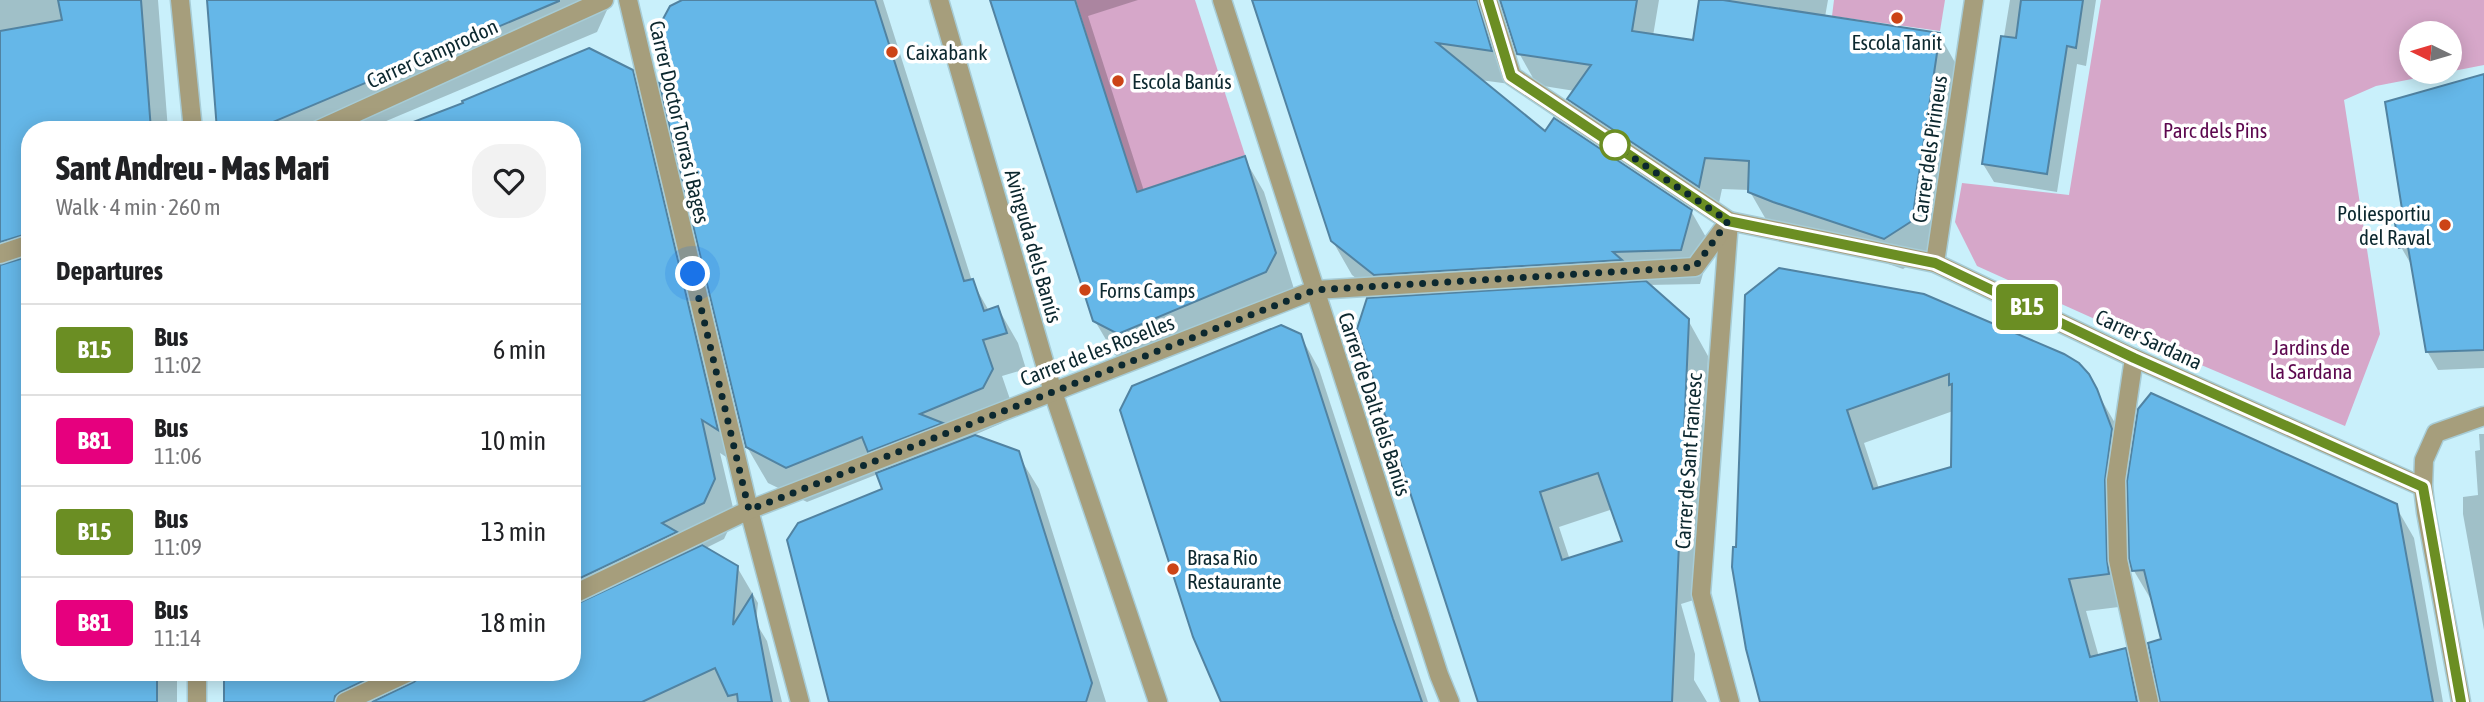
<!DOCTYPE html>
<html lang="en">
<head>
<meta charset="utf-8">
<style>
	body { margin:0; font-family:"Asap Condensed",sans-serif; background:#f2f2f2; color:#202124; height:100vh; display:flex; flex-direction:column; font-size:26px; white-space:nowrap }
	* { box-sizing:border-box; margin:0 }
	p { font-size:23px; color:#757577 }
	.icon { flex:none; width:38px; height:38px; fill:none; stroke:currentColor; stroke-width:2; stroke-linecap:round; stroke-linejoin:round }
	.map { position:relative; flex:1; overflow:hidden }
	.drawer { position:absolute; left:21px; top:121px; width:560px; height:560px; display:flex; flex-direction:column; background:#fff; border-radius:28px; box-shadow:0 4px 18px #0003 }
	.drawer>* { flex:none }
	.badge { padding:0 14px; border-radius:5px; font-size:24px; line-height:46px }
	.needle { width:46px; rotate:275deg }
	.controls { position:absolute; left:2399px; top:21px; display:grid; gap:14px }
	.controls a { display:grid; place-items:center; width:63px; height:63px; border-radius:50%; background:#fff; box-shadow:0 4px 18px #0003; font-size:35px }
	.you { position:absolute; width:35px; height:35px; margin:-18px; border:5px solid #fff; border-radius:50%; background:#1a73e8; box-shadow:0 0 0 10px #1a73e833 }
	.map>.badge { position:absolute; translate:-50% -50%; box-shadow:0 0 0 4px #fff }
	h2 { padding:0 35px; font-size:26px; line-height:63px }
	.round { display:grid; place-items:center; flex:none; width:74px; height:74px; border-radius:28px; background:#f2f2f2 }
	.headline { display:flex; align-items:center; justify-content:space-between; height:119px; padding:0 35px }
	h1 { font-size:33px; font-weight:800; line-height:52px }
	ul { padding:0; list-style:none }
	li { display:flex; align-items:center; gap:21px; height:91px; padding:0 35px; border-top:2px solid #e0e0e0 }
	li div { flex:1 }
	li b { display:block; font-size:26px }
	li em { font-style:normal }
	li .badge { min-width:77px; font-weight:700; text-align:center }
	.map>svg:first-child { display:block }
	.green { fill:#d6a7c9; fill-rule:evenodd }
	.shadow { fill:#0003; fill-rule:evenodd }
	.building { fill:#65b7e8; stroke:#5183a2; stroke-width:2; fill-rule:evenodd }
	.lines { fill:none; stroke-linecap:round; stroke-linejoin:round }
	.street-casing { stroke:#a7ccd6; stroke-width:21 }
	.street { stroke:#a69e7c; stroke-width:18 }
	.line-casing { stroke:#fff; stroke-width:16 }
	.line { stroke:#6b8e23; stroke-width:10 }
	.walk { stroke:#0c282f; stroke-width:7; stroke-dasharray:0 12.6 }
	.poi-dot { fill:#cc4417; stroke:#fff; stroke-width:2.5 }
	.stop-dot { fill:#fff; stroke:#6b8e23; stroke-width:3.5 }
	.labels { text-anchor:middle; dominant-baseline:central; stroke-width:7; stroke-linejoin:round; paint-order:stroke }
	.poi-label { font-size:21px; fill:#0c282f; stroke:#fff; text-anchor:start }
	.street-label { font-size:21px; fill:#0c282f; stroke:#fff }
	.park-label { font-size:21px; fill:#5c074e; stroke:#fff }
</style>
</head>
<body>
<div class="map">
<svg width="2484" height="702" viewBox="0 0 2484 702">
	<rect width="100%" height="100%" fill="#c9f0fb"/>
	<g class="green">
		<path d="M1076,0H1195L1245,155L1136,192Z"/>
		<path d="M1834,0H1945L1940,31L1832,16Z"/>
		<path d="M2101,0H2484V65L2376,86L2344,100L2380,334L2345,426L2128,334L1977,266L1955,222L1962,183L2069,195ZM2412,33H2450V72H2412Z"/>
	</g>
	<g class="shadow">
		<path d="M0,0H158L168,130H30V672H177V702H0Z"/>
		<path d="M209,0H605L607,10L597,32L365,130H222Z"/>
		<path d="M698,0H883L972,281L989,311L998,308L1018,343L1026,369L1002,376L1012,405L1002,423L972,436L1017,453L1039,489L1106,702H831L885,490L878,474L807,502L768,483L747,447L676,94Z"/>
		<path d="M992,0H1138L1088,16L1144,191L1244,158L1264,192L1294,289L1285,306L1139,367L1115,355L1095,321Z"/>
		<path d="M1253,0H1470L1478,9L1496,41L1510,84L1480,80L1546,133L1691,211L1711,246L1700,284L1648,285L1688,320L1708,356L1704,493L1697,599L1681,604L1695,654L1694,680L1707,702H1480L1383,299L1352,275L1332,240ZM1613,509L1624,542L1570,560L1559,527Z"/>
		<path d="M1491,0H1659L1653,36L1695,42L1701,0H1828L1825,17L1939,34L1957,66L1929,252L1903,269L1768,223L1749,190L1722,189L1716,217L1587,130L1569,99L1575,91L1537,85L1519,53L1508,20L1503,21Z"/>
		<path d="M2010,0H2096L2086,66L2077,64L2057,192L1994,182L1983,164Z"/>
		<path d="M632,71L653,108L737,464L720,453L735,516L724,539L704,549L737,567L758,603L756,623L767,641L782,702H226L225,672H572L576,607L572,603V130Z"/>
		<path d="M2484,77V368L2438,370L2427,351L2412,266L2401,247L2404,211Z"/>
		<path d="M1747,295L2087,375L2115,423L2131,467L2395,505L2414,538L2443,702H2161L2163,640L2153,603L2134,571L2127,481L2122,514L2127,606L2086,611L2099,657L2125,650L2143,683L2148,702H1762L1738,549ZM1953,411V468L1879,489L1864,443Z"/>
		<path d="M1300,335L1319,369L1428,702H1223Z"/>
		<path d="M2479,434H2484V630L2463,514V497L2478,495L2475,451L2480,450Z"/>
	</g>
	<g class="building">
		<path d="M58,0H141L151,130H30V233L0,242V31L62,20Z"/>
		<path d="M207,0H559V1L254,130H217Z"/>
		<path d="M682,0H875L964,281L973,279L984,311L998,306L1007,333L983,340L993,369L983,388L920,414L943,423L868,452L862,437L786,468L746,447L659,83L674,90L657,30L670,6Z"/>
		<path d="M990,0H1075L1137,192L1245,156L1276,253L1266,272L1118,334L1093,321Z"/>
		<path d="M1252,0H1477L1492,51L1437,43L1545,131L1554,118L1692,210L1681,250L1613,252L1622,260L1374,275L1331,241Z"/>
		<path d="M1500,0H1637L1632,31L1693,40L1699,0H1723L1940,33L1912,221L1884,239L1773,202L1748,192L1749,161L1705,158L1699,187L1567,99L1591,65L1517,54Z"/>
		<path d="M2021,0H2083L2076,48L2067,46L2047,174L1982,164L2001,36L2016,38Z"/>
		<path d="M589,48L633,70L718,430L702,420L715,479L704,503L662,523L677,532L572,582V130H401L400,127L463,103L462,101Z"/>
		<path d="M2484,74V350L2426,352L2408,247L2399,248L2393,211L2402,209L2385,102Z"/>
		<path d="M30,256V573L26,580L30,590V672H157V702H0V265Z"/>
		<path d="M1779,268L1924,294L2064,354L2079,363L2089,374L2097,389L2112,429L2105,480L2107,560L2109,574L2069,579L2090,657L2126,648L2137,702H1760L1746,649L1732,567L1733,547H1736L1745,295ZM1949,374V385L1952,384L1951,467L1873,489L1847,410Z"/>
		<path d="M1646,281L1689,319L1672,702H1478L1357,329L1367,298ZM1598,473L1622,541L1562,560L1540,492Z"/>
		<path d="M1281,325L1301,334L1393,619L1422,702H1221L1193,637L1120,410L1132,386Z"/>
		<path d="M2151,393L2397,504L2433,702H2160L2148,643L2161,639L2144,570L2132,571L2129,559L2127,481L2138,409Z"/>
		<path d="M975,435L1019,451L1092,683L1086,702H829L787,540L798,523L882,489L876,473Z"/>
		<path d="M702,545L738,566L733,625L752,595L772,702H738L737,694L728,696L715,668L642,702H372L414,682L419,678L420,672H572V606Z"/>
		<path d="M224,672H382L340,692L335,696L334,702H224Z"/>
	</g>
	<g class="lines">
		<defs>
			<g id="street">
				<path d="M180,0L193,130"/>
				<path d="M628,0L749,510L800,702"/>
				<path d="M939,0L1053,392L1158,702"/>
				<path d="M1222,0L1439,675L1450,702"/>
				<path d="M1488,0L1512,76L1729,221L1935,263L2134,358L2423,487"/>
				<path d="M318,130L604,0"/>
				<path d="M1729,221L1701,594L1730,702"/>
				<path d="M0,254L30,244"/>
				<path d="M1935,263L1974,0"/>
				<path d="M2134,358L2116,480L2118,560L2149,702"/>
				<path d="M572,595L749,510L1315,290L1695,267L1729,221"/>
				<path d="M197,672V702"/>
				<path d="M345,702L409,672"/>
				<path d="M2461,702L2426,512L2423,487L2424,460L2436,433L2484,416"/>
			</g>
		</defs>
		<use href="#street" class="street-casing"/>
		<use href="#street" class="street"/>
	</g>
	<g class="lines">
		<defs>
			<path id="line" d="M1488,0L1511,76L1728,221L1935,263L2134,358L2423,487L2461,702"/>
		</defs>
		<use href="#line" class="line-casing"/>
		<use href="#line" class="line"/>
		<path class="walk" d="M693,274L749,510L1315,290L1695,267L1728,221L1613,144L1615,145"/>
	</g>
	<g class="poi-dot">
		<circle cx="1897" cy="18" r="7"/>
		<circle cx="892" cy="52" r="7"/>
		<circle cx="1118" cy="81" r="7"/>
		<circle cx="2445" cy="225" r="7"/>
		<circle cx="1085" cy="290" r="7"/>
		<circle cx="1173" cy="569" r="7"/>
	</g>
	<circle class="stop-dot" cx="1615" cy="145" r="14"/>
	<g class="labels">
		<g class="poi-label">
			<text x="1897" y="42" text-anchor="middle">Escola Tanit</text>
			<text x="906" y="52">Caixabank</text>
			<text x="1132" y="81">Escola Banús</text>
			<text x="2431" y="213" text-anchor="end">Poliesportiu<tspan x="2431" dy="24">del Raval</tspan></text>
			<text x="1099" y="290">Forns Camps</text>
			<text x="1187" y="557">Brasa Rio<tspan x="1187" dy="24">Restaurante</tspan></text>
		</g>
		<g class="street-label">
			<text transform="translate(432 53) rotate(-24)">Carrer Camprodon</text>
			<text transform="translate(680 122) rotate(77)">Carrer Doctor Torras i Bages</text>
			<text transform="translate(1929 149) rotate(-82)">Carrer dels Pirineus</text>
			<text transform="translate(1034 246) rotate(74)">Avinguda dels Banús</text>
			<text transform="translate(2149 339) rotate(25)">Carrer Sardana</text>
			<text transform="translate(1097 350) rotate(-21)">Carrer de les Roselles</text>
			<text transform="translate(1375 404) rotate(72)">Carrer de Dalt dels Banús</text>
			<text transform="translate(1688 461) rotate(-86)">Carrer de Sant Francesc</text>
		</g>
		<g class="park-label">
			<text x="2215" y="130">Parc dels Pins</text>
			<text x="2311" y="347">Jardins de<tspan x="2311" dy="24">la Sardana</tspan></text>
		</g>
	</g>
</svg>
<div class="controls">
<a><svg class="needle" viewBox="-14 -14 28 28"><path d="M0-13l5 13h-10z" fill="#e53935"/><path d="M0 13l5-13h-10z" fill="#757577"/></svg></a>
</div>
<div class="you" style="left:693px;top:274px"></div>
<b class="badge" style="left:2027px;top:307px;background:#6b8e23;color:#fff">B15</b>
<section class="drawer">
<div class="headline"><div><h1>Sant Andreu - Mas Mari</h1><p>Walk · 4 min · 260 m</p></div><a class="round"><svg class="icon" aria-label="heart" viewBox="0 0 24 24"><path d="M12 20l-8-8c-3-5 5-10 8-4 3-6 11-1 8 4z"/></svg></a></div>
<h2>Departures</h2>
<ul>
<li><span class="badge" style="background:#6b8e23;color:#fff">B15</span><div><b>Bus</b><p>11:02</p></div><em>6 min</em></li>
<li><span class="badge" style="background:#e6007e;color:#fff">B81</span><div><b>Bus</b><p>11:06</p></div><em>10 min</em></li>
<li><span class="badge" style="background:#6b8e23;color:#fff">B15</span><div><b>Bus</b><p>11:09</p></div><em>13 min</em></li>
<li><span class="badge" style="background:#e6007e;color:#fff">B81</span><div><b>Bus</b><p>11:14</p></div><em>18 min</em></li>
</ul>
</section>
</div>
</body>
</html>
